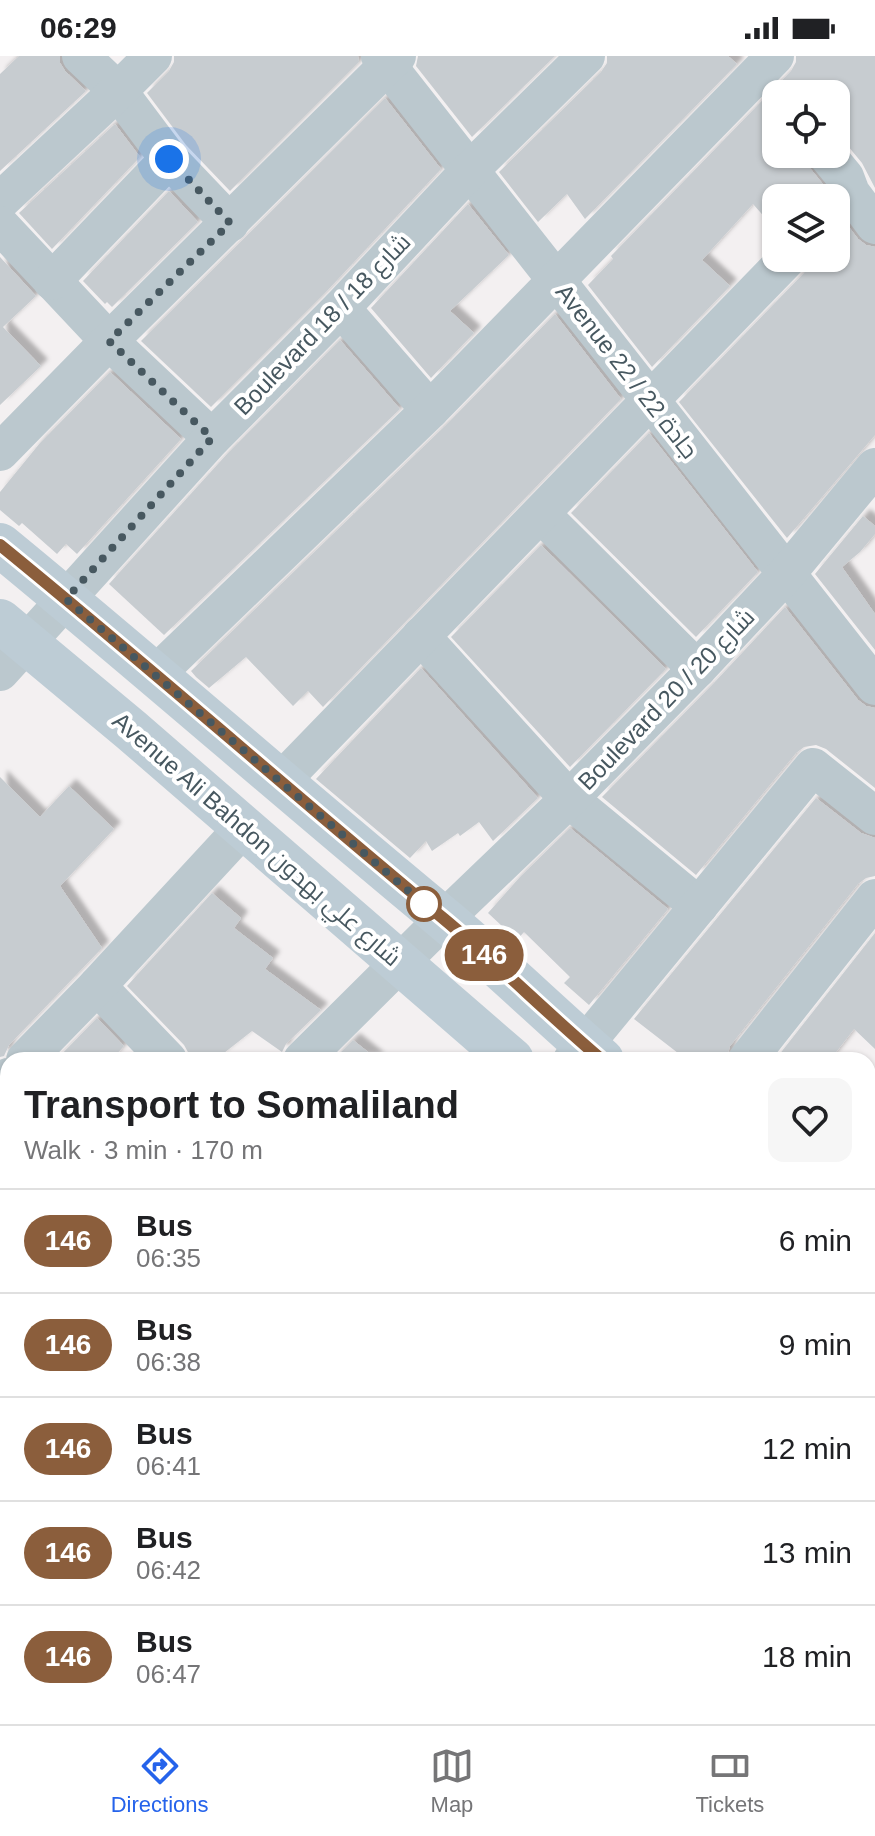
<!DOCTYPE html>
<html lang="en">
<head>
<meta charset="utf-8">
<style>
	body { margin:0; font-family:Helvetica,Cairo,sans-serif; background:#f6f6f6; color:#202124; height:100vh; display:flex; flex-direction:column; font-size:30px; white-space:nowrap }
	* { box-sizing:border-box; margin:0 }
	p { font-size:26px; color:#757577 }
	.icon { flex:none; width:44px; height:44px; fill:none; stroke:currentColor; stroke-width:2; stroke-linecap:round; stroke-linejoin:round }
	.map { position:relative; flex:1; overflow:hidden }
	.details { position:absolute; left:0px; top:996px; width:876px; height:672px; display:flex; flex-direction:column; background:#fff; border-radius:24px 24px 0 0; box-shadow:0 2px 6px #0004 }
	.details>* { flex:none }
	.badge { padding:0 16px; border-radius:26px; font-size:28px; line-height:52px }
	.controls { position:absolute; left:762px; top:24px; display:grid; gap:16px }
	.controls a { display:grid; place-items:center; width:88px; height:88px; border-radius:16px; background:#fff; box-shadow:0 2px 6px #0004; font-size:40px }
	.you { position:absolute; width:40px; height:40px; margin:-20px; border:6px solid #fff; border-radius:50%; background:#1a73e8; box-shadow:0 0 0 12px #1a73e833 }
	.map>.badge { position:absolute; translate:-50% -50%; box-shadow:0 0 0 4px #fff }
	.round { display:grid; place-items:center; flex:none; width:84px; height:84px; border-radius:16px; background:#f6f6f6 }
	.summary { display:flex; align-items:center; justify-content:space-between; height:136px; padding:0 24px }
	h1 { font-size:38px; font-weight:600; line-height:60px }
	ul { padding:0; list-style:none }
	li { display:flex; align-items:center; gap:24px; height:104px; padding:0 24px; border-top:2px solid #e0e0e0 }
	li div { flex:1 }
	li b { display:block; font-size:30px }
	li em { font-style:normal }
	li .badge { min-width:88px; font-weight:700; text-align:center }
	.status { display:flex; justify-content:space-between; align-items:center; height:56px; padding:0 40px; background:#fff; direction:ltr }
	.status svg { height:22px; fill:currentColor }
	.tabs { display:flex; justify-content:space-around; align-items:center; height:112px; border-top:2px solid #e0e0e0; background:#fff; font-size:22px; color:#757577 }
	.tabs a { display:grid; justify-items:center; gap:4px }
	.tabs .active { color:#2563eb }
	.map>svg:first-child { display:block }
	.building { fill:#c7ccd0; filter:url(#shadow) }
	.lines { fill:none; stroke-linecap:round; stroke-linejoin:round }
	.street { stroke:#bbc8ce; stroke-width:38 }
	.secondary { stroke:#bdccd5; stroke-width:44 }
	.line-casing { stroke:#fff; stroke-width:18 }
	.line { stroke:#8b5e3c; stroke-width:12 }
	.walk { stroke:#475860; stroke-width:8; stroke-dasharray:0 14.4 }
	.stop-dot { fill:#fff; stroke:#8b5e3c; stroke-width:4 }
	.labels { text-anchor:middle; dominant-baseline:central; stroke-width:8; stroke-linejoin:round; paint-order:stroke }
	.street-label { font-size:24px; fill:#475860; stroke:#fff }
</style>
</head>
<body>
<div class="status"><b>06:29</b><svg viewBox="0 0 49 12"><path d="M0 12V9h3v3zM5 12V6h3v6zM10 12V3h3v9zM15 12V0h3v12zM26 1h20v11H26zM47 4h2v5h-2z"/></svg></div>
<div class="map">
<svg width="875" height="1668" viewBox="0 0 875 1668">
	<defs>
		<filter id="shadow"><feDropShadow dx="7" dy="-7" stdDeviation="2" flood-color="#0004"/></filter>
	</defs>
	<rect width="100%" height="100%" fill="#f3f0f1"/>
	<g class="building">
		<path d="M19,0H60V7L65,15L86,35L0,115V18Z"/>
		<path d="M174,0H358L359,6L230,135L186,89L147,37L169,15L174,6Z"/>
		<path d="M418,0H555L472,81L416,10Z"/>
		<path d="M607,0H728L737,8L585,163L567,138L538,166L499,116L601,16L607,7Z"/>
		<path d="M796,0H875V132L862,107L843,84L836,79V38H776V98H805L809,111L826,132L829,142H776V174L753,148L702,204L730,230L652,311L588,229L613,203L611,200L791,15L796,6Z"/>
		<path d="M385,42L441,113L325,237L211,351L141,285Z"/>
		<path d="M115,68L140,101L52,193L19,157Z"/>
		<path d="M169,135L198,166L112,251L107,246L105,248L83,225Z"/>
		<path d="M468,148L509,199L450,255L474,277L431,322L371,252Z"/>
		<path d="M836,154L858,183L866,189L875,191V379L787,482L679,346L804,217L809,208V202H836Z"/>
		<path d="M0,201L36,240L3,271L41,310L0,349Z"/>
		<path d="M555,258L621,343L323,651L308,635L293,650L246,601L209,632L196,621L191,615L446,369Z"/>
		<path d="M340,284L400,353L164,579L109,528L228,397Z"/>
		<path d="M110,316L181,383L77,498L66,488L57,498L22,467L19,470L0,454V436L40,387Z"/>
		<path d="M649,377L758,516L696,581L571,457Z"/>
		<path d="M863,460L875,470V478L860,496L842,511L875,558V594L815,518Z"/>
		<path d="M541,489L666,613L570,711L451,581Z"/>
		<path d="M785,551L858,644L866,650L875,652V732L826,693L816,689L804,691L796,697L696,819L602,741L713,628Z"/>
		<path d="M421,612L538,742L493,785L479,766L460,780L458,777L432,795L426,785L410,802L316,723Z"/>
		<path d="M0,721L40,761L69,730L114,773L60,830L102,892L9,989L4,1000L0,1001Z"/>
		<path d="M816,742L861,777L875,782V820L866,822L858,828L730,990L726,1004H687L634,963Z"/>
		<path d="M570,772L668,853L589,949L564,927L570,921L524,876L517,884L488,857L520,821Z"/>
		<path d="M212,837L241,862L234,872L273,902L265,913L321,954L286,988L282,996L252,975L215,1004H189V998L184,989L127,930Z"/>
		<path d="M875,877V993L854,973L830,1004H775Z"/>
		<path d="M97,962L124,990L111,1004H56Z"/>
		<path d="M353,984L378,1004H333Z"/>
	</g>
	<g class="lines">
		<g class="street">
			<path d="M81,0L118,35L169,103L230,167"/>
			<path d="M380,0L875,630"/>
			<path d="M826,98L845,121L851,137L875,169"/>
			<path d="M0,145L118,35L153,0"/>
			<path d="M0,169L109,285L212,382"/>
			<path d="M52,225L169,103"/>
			<path d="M341,252L430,354"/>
			<path d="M0,396L109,285L397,0"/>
			<path d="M541,458L697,613"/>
			<path d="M421,580L569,743L699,850"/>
			<path d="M0,616L212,382L341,252L470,114L586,0"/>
			<path d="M156,618L430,354L775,0"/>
			<path d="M280,726L788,202"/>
			<path d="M97,930L168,1004"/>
			<path d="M25,1004L97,930L244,771"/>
			<path d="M302,1004L444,863L569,743L697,613L787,517L875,411"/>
			<path d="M572,1004L813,711L875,760"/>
			<path d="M747,1004L875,842"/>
			<path d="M0,1029L8,1021"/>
			<path d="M868,1042L875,1035"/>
			<path d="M0,1175L8,1183"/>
			<path d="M0,1305L8,1295"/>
			<path d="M0,1469L8,1476"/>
			<path d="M868,1626L875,1618"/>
			<path d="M216,1660L225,1668"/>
			<path d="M732,1660L734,1668"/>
			<path d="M24,1668L30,1660"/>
			<path d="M404,1668L410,1660"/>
			<path d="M593,1668L600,1660"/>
			<path d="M832,1668L839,1660"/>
		</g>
		<g class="secondary">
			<path d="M0,489C150,612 295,740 444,863C498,908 549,958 602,1004"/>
			<path d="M0,565L131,674L512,1004"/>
			<path d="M868,1231L875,1237"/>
			<path d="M868,1308L875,1314"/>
		</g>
	</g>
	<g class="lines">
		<defs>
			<path id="line" d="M0,489C150,611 295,740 444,863C498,908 548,958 602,1004"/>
		</defs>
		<use href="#line" class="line-casing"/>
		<use href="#line" class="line"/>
		<path class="walk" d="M169,103L230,167L109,285L212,382L66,543L425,849L424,848"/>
	</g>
	<circle class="stop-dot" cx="424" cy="848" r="16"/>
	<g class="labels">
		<g class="street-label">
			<text transform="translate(322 268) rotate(-46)">Boulevard 18 / شارع 18</text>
			<text transform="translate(627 315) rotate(52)">Avenue 22 / جادة 22</text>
			<text transform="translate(666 643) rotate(-46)">Boulevard 20 / شارع 20</text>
			<text transform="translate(257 783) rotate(41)">Avenue Ali Bahdon شارع علي بهدون</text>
		</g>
	</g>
</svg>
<div class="controls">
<a><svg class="icon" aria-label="locate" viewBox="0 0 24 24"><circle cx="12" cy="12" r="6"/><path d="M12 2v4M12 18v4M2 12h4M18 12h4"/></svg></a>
<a><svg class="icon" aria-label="layers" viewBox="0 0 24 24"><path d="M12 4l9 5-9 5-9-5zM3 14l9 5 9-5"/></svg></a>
</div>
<div class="you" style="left:169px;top:103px"></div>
<b class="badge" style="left:484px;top:899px;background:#8b5e3c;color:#fff">146</b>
<section class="details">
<div class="summary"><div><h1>Transport to Somaliland</h1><p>Walk · 3 min · 170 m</p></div><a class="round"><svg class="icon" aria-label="heart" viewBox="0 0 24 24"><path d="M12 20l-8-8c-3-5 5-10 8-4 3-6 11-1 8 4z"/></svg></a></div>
<ul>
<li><span class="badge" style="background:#8b5e3c;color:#fff">146</span><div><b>Bus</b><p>06:35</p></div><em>6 min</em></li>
<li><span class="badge" style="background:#8b5e3c;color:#fff">146</span><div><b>Bus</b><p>06:38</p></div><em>9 min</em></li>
<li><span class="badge" style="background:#8b5e3c;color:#fff">146</span><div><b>Bus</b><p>06:41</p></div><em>12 min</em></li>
<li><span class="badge" style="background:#8b5e3c;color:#fff">146</span><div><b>Bus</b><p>06:42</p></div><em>13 min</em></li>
<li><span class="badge" style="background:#8b5e3c;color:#fff">146</span><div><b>Bus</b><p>06:47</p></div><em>18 min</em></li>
</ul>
</section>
</div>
<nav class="tabs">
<a class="active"><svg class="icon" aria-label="directions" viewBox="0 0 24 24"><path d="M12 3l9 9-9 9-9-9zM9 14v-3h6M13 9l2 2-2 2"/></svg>Directions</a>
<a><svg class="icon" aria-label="map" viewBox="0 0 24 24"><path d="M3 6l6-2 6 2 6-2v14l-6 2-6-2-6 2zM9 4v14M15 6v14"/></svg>Map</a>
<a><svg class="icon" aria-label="tickets" viewBox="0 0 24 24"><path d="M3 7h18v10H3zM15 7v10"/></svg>Tickets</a>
</nav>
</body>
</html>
